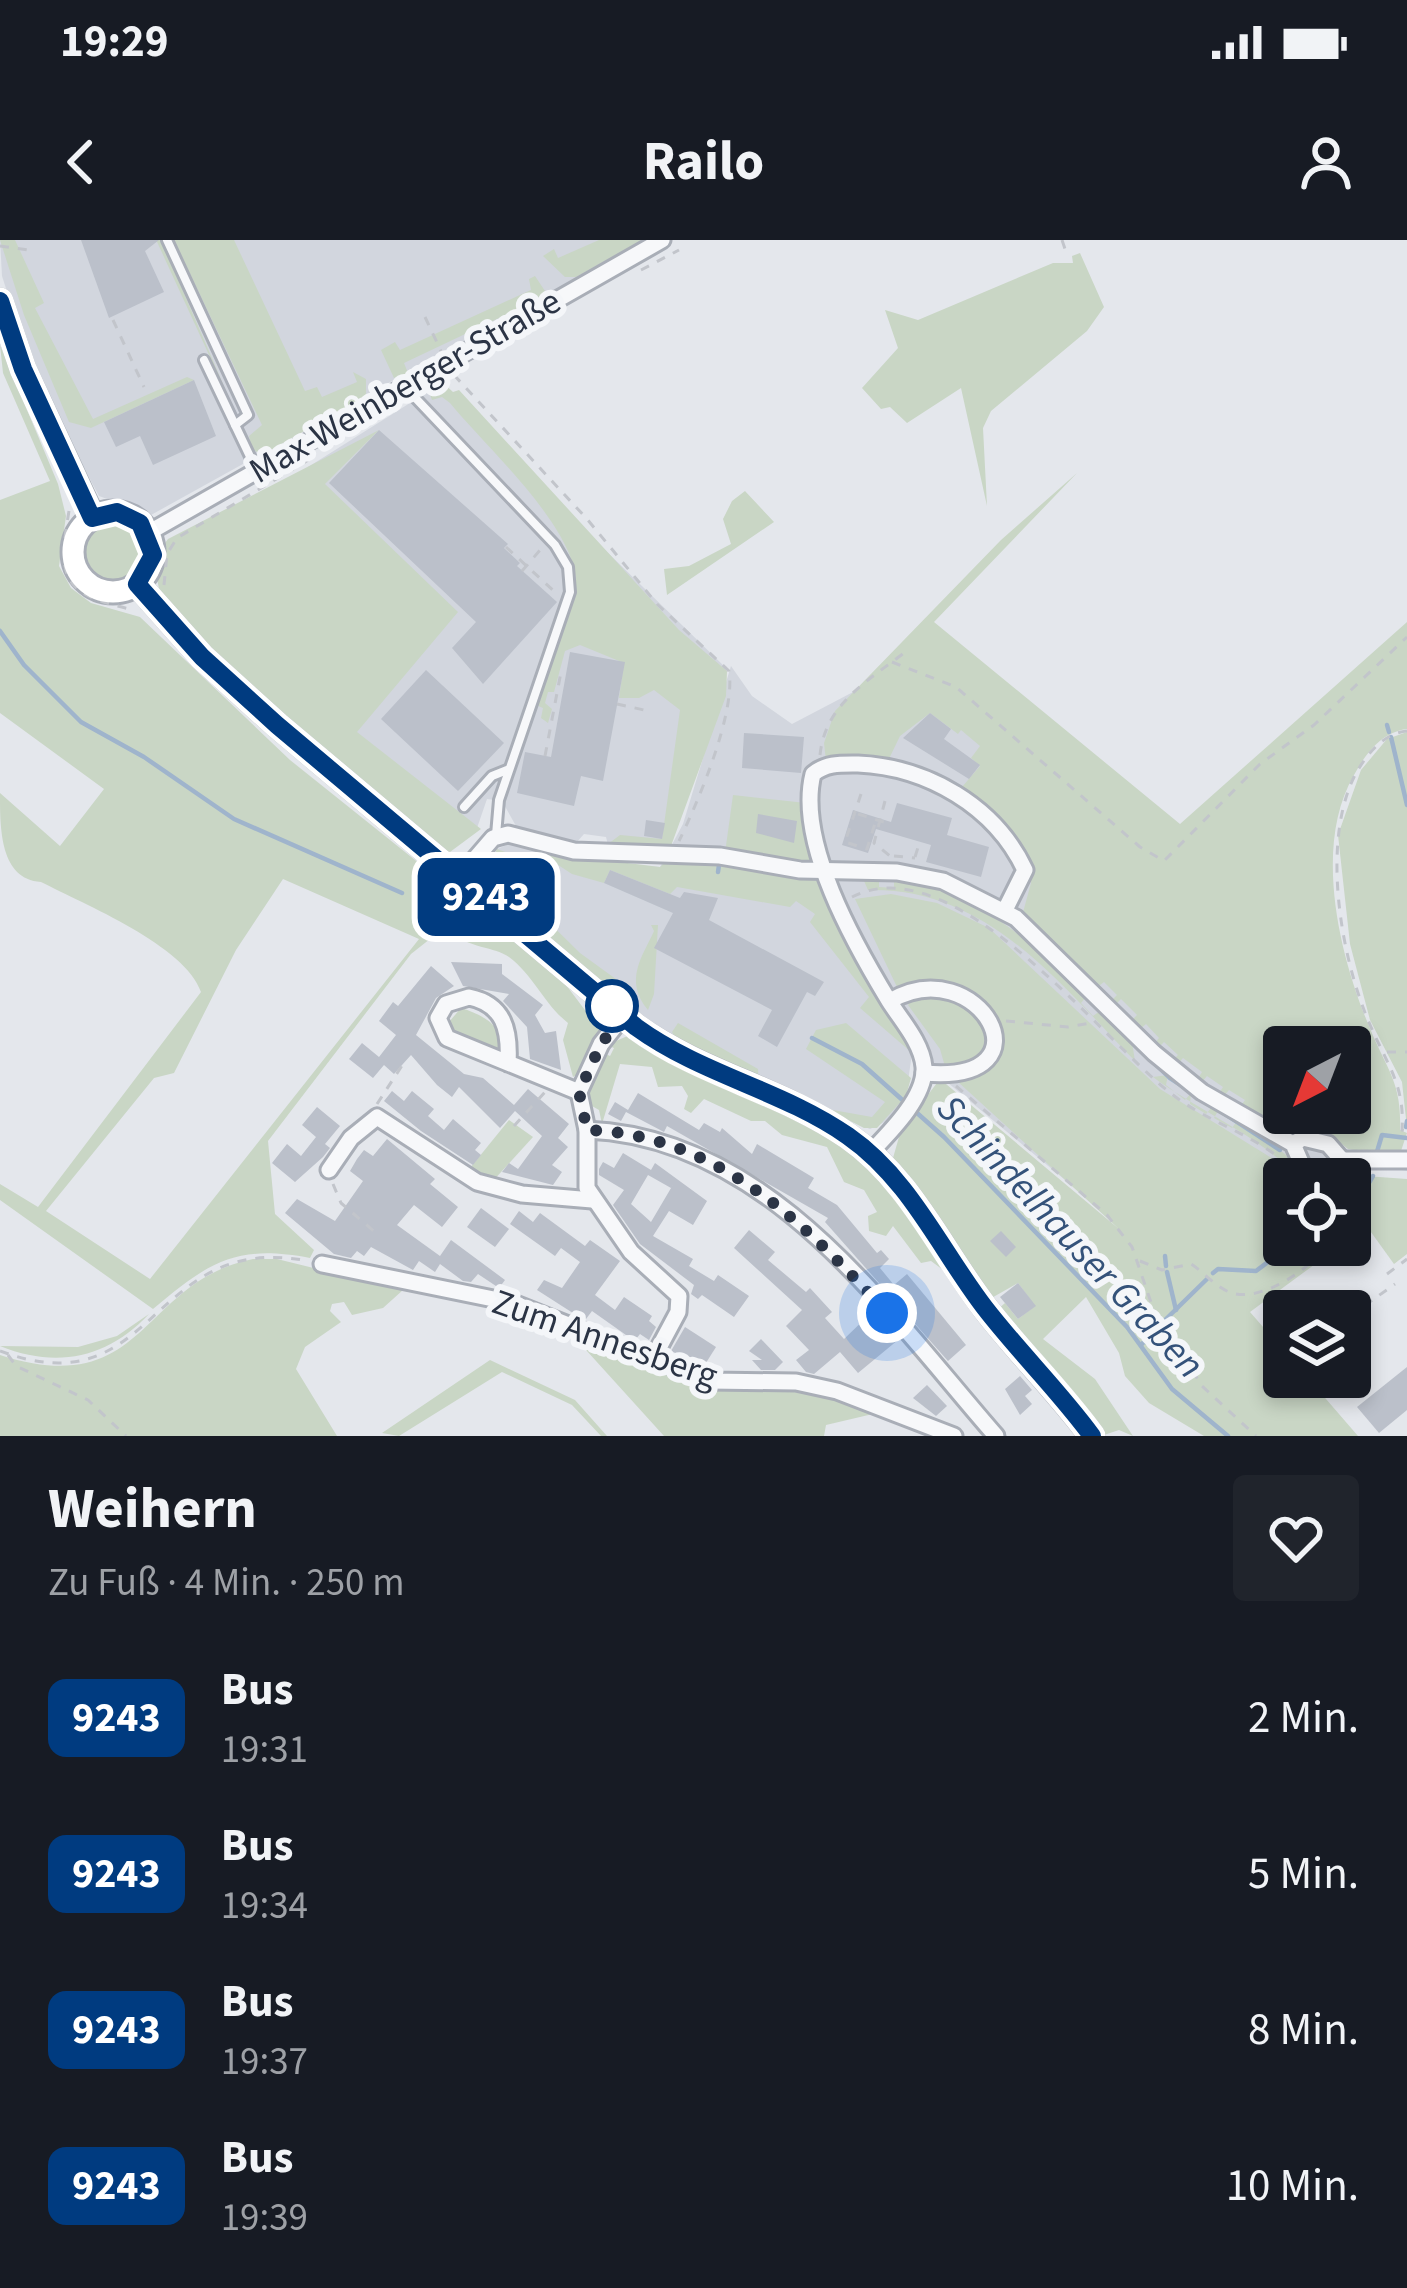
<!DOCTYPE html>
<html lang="de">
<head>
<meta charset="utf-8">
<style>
	body { margin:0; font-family:"Source Sans 3",sans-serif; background:#20242c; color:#f1f3f6; height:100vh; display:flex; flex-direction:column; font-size:45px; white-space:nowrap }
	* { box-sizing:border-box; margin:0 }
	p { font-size:39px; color:#9ea1a6 }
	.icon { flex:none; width:66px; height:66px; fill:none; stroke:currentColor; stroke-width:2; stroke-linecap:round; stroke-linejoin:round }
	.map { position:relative; height:1196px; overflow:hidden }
	.details { display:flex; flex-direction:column; background:#171b24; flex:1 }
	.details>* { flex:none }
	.badge { padding:0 24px; border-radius:18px; font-size:42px; line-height:78px }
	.needle { width:78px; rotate:222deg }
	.buttons { position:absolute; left:1263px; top:786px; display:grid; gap:24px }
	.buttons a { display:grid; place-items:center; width:108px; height:108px; border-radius:12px; background:#171b24; box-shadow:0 6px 18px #0003; font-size:60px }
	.you { position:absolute; width:60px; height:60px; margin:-30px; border:9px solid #fff; border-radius:50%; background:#1a73e8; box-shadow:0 0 0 18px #1a73e833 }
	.map>.badge { position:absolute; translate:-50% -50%; box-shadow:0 0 0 6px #fff }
	.round { display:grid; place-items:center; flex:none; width:126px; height:126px; border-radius:12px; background:#20242c }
	.summary { display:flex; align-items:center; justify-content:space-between; height:204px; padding:0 48px }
	h1 { font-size:57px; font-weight:700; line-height:90px }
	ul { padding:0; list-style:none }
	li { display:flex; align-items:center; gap:36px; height:156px; padding:0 48px }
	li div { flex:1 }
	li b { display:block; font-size:45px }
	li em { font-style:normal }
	li .badge { min-width:132px; font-weight:700; text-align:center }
	.status { display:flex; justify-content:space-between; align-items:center; height:84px; padding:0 60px; background:#171b24; direction:ltr }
	.status svg { height:33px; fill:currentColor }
	header { display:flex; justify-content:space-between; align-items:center; height:156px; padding:0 48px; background:#171b24; font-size:54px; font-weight:700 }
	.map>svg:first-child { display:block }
	.built { fill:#d2d6de }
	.green { fill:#c9d6c5; fill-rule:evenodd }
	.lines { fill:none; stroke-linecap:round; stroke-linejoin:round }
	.stream { stroke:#9fb4cc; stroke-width:4.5 }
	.building { fill:#bbc0ca; fill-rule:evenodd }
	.lane-casing { stroke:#a9aeb7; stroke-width:14 }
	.street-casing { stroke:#a9aeb7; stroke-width:21 }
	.secondary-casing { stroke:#a9aeb7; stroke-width:27 }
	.path { stroke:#c2c5cb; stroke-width:3; stroke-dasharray:9 9; stroke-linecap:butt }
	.lane { stroke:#f7f8fa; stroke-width:8 }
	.street { stroke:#f7f8fa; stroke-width:15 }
	.secondary { stroke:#fff; stroke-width:21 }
	.line-casing { stroke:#fff; stroke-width:27 }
	.line { stroke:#003b80; stroke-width:18 }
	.walk { stroke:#2b3445; stroke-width:12; stroke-dasharray:0 21.6 }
	.stop-dot { fill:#fff; stroke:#003b80; stroke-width:6 }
	.labels { text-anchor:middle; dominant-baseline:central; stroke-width:12; stroke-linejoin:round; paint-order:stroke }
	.street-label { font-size:36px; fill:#2b3445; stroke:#f4f6f9 }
	.water-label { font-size:39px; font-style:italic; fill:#34527a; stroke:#f4f6f9 }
</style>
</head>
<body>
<div class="status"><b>19:29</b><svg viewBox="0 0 49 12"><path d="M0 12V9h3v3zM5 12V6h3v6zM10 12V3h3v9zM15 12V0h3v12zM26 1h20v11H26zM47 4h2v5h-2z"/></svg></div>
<header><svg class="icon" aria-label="back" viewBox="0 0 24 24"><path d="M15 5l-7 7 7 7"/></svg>Railo<svg class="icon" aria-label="person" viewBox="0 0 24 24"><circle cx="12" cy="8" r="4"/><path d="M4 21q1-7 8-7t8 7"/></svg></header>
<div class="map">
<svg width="1407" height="1196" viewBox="0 0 1407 1196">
	<rect width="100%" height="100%" fill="#e4e7ec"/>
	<g class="built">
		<path d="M0,0H646L151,275L99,256L33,132L2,36Z"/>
		<path d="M437,146L726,428L666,608L608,605L606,597L584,594L576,603L555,600L516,586L502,561L487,559L477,588L450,598L181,307Z"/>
		<path d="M731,426L752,456L792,484L855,451L956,454L1255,873L1334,895L1331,939H1284L1142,1004L912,813L906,856L885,882L870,889L759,844L642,783L503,654L490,637L488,622L497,609L509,604L575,620L660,627L683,584Z"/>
	</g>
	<g class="green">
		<path d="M0,0H15L44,63L35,68L93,179L187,137L194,140L91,188L69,182L24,75Z"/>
		<path d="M156,0H161L233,167L158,4Z"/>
		<path d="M174,0H234L305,151L317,147L322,157L357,142L353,132L366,139V156L262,215L252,209L249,196L262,185Z"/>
		<path d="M599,0H642L576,37H565L543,16L554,9L558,18Z"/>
		<path d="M1080,13L1104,67L1087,91L991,171L983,188L987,266L961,148L907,183L890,167L881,169L862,148L898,108L885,70L918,80L1053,23H1073L1072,16Z"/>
		<path d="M535,36L545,51L537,60L404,123L408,133L394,138L381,110L395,102L400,110L531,50L529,39Z"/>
		<path d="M0,105L58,244L66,276L59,326L71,348L91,363L140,377L290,520L465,660L456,672L460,675L470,665L557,733L600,790L581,832L573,837L563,800L568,783C544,764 534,736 509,717C495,707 469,708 447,691L454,680L411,714L268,901L275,974L314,1010L310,1018C235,1004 209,1022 153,1069L0,960V944L38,967L201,752C186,706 84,664 41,642C0,639 0,589 0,553L60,606L104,549L0,473V260L50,241L3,133ZM283,639L419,699L150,1039L46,971L154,838L174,833L236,710Z"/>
		<path d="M441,141L453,152L459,150L679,390L727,431L726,456L671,606L660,611L608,604L620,595L662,599L680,470L654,450L639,458H619L624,423L580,405L565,411L554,452H548L545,463L552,469L548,483L541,478L543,468L536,465L576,340C572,284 486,207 450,163L442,157L432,160L428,149Z"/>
		<path d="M379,190L325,244L458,372L357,492L481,589L450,612C406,598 179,393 160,351C154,336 158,311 168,299Z"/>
		<path d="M1077,233L934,382L1180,584L1407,382V489C1382,492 1366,513 1354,535C1313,605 1339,715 1369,786C1386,829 1402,841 1400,890L1407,893L1401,911L1374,914L1348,909L1333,897L1278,886L1240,867L1245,860L1229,850L1223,857L1218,855L1223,847L1207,836L1201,843L1197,840L1202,832L1183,818L1177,825L1172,821L1178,815L1164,802L1157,809L1153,805L1159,798L1146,784L1139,790L1130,782L1137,775L1121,759L1114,766L1110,762L1117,755L1104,742L1096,748L1022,676L1031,643L1028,619L962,547L980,526L971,518L980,506L961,490L958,494L930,473L900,496L887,523L826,521L824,503L835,471L1001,300ZM1284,807H1350V873H1284Z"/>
		<path d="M745,251L774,282L667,355L664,329L689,326L731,304L723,279L732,261Z"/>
		<circle cx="114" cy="311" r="34"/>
		<path d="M1407,492V888L1402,842L1370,780L1350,704L1338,595L1361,530L1387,499Z"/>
		<path d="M733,555L806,563L813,620L809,624L725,613Z"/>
		<path d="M497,609L532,622L524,632L502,623L499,633L580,713L631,750L629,757L617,761L503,654L487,629Z"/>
		<path d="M538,612L660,627L666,621L722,622L817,641L911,812L860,768L869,757L810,682L815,674L796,661L790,667L677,647L670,654L610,630L604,643L572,634Z"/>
		<path d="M879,639V647L894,648V639C978,651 1028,699 1086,757L1081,763L1093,776L1100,771L1132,802L1135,821C1059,743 987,647 868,650L864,641Z"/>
		<path d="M891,654L937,663L989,688L1160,849L1283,925L1293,939H1284V1005H1341L1250,1072L1284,1111V1137H1307L1358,1196H1204L1149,1163L1125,1136L1119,1113L1086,1057L1043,1099L1095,1139L1133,1196L1119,1190L1101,1196L997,1070L1005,1063L1018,1079L1035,1066L1018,1043L988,1060L893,918L901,890L940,839L1119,989L957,841C982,839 995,827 1001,802L945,744L897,747L855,659Z"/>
		<path d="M651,685H658L654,754L648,770C623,740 643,716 654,691Z"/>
		<path d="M940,754L967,765L989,792L986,815L946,830L940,809L908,765L915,756Z"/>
		<path d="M461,768C483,775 503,785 502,810L451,790L449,782Z"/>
		<path d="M678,783L758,829L759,844L680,805L672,792Z"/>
		<path d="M846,783L911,838L906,856L877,888H864L827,869L872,877L885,862L806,809L816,790Z"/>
		<path d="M632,794L853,907L903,960L958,1041L931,1021L921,1023L893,986L886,996L869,991L868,976L877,972L864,950L844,942L827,907L782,895L765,881H751L704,859L691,873L684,869L688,856L682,846L658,847L652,827L620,824L602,884L599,870L585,862L604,813L610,816L614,808L607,805Z"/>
		<path d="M1168,835L1166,845L1185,860L1191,853L1190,864L1206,874L1212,867L1218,871L1214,878L1232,888L1237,881L1285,914L1304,939H1298C1274,904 1194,868 1153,837Z"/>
		<path d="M509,880L533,897L491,943L466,933Z"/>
		<path d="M1365,936L1407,939V1014L1394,1024L1350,963V952Z"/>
		<path d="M253,1019H277L403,1050L383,1068L352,1075L344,1062L332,1064L330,1071L341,1082L305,1107L296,1129L337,1196H0V1115C147,1162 139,1042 253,1019Z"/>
		<path d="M149,1074C108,1118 57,1129 0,1106L78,1107L117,1096Z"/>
		<path d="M567,1089L692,1143L812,1151L877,1173L826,1185L824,1196H664Z"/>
		<path d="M490,1120L575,1160L607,1196H601L572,1165L502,1132L399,1196L382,1193Z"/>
	</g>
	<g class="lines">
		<g class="stream">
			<path d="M0,391L24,425L81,482L144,517L234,579L402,653"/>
			<path d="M1387,485L1389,492"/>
			<path d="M1391,497L1407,565"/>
			<path d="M718,632L720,618"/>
			<path d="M1102,773L1170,838L1280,910"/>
			<path d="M812,798L862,824L944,897L1127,1087L1172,1149L1228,1196"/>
			<path d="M1406,887L1407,881"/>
			<path d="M1376,915L1382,895L1407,898"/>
			<path d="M1387,927L1407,928"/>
			<path d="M1353,970L1373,936"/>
			<path d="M1165,1016L1166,1026"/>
			<path d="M1167,1032L1176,1070"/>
			<path d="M1213,1033L1218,1029L1256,1031L1277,1015L1298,1014L1314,1005"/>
			<path d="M1165,1080L1207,1039"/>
			<path d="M1141,1105L1161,1084"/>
		</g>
	</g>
	<g class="building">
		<path d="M81,0H159L145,11L164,52L109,78Z"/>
		<path d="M194,140L216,196L153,225L140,196L116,207L104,182Z"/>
		<path d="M379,190L508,304L504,308L520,323L517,326L557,362L483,444L452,408L476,382L329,243Z"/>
		<path d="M570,412L625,422L603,541L581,536L574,566L517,553L525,512L551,517Z"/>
		<path d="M426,430L504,503L458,551L381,479Z"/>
		<path d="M930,473L951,489L944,499L980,525L969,539L903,498Z"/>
		<path d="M744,493L804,497L801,533L742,528Z"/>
		<path d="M897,563L952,578L947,595L989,607L981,637L926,622L931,605L876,589L868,613L842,605L853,570L891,582Z"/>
		<path d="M758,574L797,581L794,603L756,593Z"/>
		<path d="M646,580L665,583L662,599L644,596Z"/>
		<path d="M535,621L554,638L533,664L505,641L515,629L523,636Z"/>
		<path d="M610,630L680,658L684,652L718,658L709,680L824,742L815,756L807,752L777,807L758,796L772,770L654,708L673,673L604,643Z"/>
		<path d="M451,722L502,724V734L543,765L535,775L545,793L556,791L561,830L530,819L527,787L503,761L509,754L463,746Z"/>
		<path d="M431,726L454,746L436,758L416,795L464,834L483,838L514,865L528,849L569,884L558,898L568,907L552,925L562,932L553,945L502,932L509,923L518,929L542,896L515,871L500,888L459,847L452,857L437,845L411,815L394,834L384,825L373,838L349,819L362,803L379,817L396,795L379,781L393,762L398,766Z"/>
		<path d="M392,851L404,861L412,851L434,869L428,876L444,890L453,879L481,903L475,910L481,915L473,925L421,891L384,861Z"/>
		<path d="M638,853L699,890L704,883L720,892L722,888L752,914L757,904L814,938L808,948L837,965L877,1013L881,1010L889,1019L880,1028L894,1045L907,1034L966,1105L948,1121L825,982L828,978L667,886L664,892L626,872L621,881L608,874L615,862L628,870Z"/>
		<path d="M317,867L340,886L325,904L330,908L323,917L295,942L272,923L287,904L301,916L316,897L302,885Z"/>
		<path d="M387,899L435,939L430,944L458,967L442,987L414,965L397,985L440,1016L451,1000L505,1040L499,1048L478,1034L471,1042L463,1041L440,1024L435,1032L419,1021L413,1030L371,1007L364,1016L357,1011L351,1018L334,1014L285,973L297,959L335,981L363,941L350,931L357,919L364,910L373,916Z"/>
		<path d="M623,913L651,930L655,923L707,961L693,985L669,971L653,996L693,1019L689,1026L714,1041L718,1035L749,1056L734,1077L702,1055L698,1059L691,1054L694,1045L640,1004L613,965L624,950L599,935V929L603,922L614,928ZM648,935L671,948L674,943L651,982L631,964Z"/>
		<path d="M481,968L509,989L495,1007L467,987Z"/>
		<path d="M519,971L533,982L540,973L585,1006L590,1000L620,1021L595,1055L615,1070L624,1057L652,1076L649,1081L656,1087L649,1100L640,1094L636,1099L626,1095L592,1071L586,1079L576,1075L537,1050L544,1040L562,1048L580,1022L561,1008L555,1016L510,984Z"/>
		<path d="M749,990L775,1012L768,1020L806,1052L810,1048L832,1072L825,1078L844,1099L873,1071L898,1100L858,1133L840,1112L814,1134L806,1132L796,1120L809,1110L786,1086L802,1070L734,1008Z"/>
		<path d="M1001,991L1016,1007L1006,1017L990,1001Z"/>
		<path d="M1018,1043L1036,1066L1018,1079L1000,1057Z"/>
		<path d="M685,1087L716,1107L704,1126L671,1111Z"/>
		<path d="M761,1099L783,1122L775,1130H761L752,1120H762L749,1111Z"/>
		<path d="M1407,1127V1170L1379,1193L1357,1167Z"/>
		<path d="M1020,1136L1032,1150L1025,1156L1032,1164L1020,1175L1005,1149Z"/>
		<path d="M927,1145L947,1166L936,1176L913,1158Z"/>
	</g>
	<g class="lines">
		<defs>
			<g id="lane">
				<path d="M167,0L248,175L235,185"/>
				<path d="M204,120L256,229"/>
				<path d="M405,147L555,305L568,327L570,352L499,560L496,595"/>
				<path d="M464,567L492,536L507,530"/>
			</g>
			<g id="street">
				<path d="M148,293L662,0"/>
				<path d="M461,635L493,598L508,594L574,611L720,616L800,630L897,632L943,641L1016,678L1154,813L1202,852L1293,904L1303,927L1320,939"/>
				<path d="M890,761C978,709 1056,845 924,833"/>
				<path d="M623,776L601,804L579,852L587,890V948L631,1012L679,1056L678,1072L654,1117"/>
				<path d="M508,823C510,790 504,764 469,757L446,764L438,778L447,798L579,852"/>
				<path d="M587,890C769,897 887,1071 996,1196"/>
				<path d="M1293,904L1303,898L1328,904L1342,920"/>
				<path d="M870,913C889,893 926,857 924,827C922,803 901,780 889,761C855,705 796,602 813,534C826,523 841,524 858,524C927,527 995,566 1025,630L1005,670"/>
				<path d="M1342,920H1407"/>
				<path d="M329,930L351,898L377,877L477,942L522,954L592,960"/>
				<path d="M322,1024L513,1063L709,1141L796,1142L837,1151L954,1196"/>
			</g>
			<g id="secondary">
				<path d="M0,61L23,129L93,278"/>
				<circle cx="113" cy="312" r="40"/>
				<path d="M137,344L202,417L277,485L636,787C702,834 782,850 848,896C910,939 941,1010 985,1068C1019,1112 1059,1152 1092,1196"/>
			</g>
		</defs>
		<use href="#lane" class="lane-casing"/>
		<use href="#street" class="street-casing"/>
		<use href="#secondary" class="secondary-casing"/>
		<g class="path">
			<path d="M1062,0L1066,12"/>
			<path d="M0,6L28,10"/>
			<path d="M641,30L679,10"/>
			<path d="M425,77L441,111"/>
			<path d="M113,80L144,147"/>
			<path d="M454,135L587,279L657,364L729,431C736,473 698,562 679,601"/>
			<path d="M69,271C57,341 63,354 134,370"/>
			<path d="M506,307L556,353"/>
			<path d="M522,331L541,309"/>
			<path d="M164,345L167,314L177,298L310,219"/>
			<path d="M892,422L956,447L1140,607L1164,621L1260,524L1314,485L1407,397"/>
			<path d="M617,464L644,470"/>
			<path d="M1407,491C1383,493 1365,516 1354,537C1321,605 1341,720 1371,787C1388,826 1405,846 1402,890L1407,891"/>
			<path d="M820,515C825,465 866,442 904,413"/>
			<path d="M545,516L561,432"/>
			<path d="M861,554L845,602L867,609L876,580"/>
			<path d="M885,561L874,603L890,616"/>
			<path d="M858,574L890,584"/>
			<path d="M894,616L915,618"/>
			<path d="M915,617L920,601"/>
			<path d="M852,657C955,604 1102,801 1173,855C1206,881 1252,894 1283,921"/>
			<path d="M420,694L458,673"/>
			<path d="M1006,781L1068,787L1091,783"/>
			<path d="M1387,812H1407"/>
			<path d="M956,846L1107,975L1132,1007L1153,1068L1202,1146L1256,1196"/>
			<path d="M377,864L405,821"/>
			<path d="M514,886L545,852"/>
			<path d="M1350,941L1357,933"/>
			<path d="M333,944L341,963L376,993"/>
			<path d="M1140,1021L1162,1030L1191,1024C1204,1032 1216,1048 1232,1053C1262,1062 1311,1029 1326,1005"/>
			<path d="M1387,1034L1407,1019"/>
			<path d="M1350,1076L1395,1044"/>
			<path d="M0,1111C158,1170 148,990 308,1021"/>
			<path d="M8,1115L16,1126L88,1160L126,1196"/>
		</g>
		<use href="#lane" class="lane"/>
		<use href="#street" class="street"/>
		<use href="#secondary" class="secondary"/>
	</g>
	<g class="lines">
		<defs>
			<path id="line" d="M0,61L23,129L92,278L117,272L140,283L153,315L137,344L202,417L277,485L636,787C702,835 782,850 848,896C910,939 941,1011 985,1068C1019,1112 1059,1151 1092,1196"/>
		</defs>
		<use href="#line" class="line-casing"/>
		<use href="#line" class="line"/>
		<path class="walk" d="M612,766L623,776L601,804L579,852L587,890C716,894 806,984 887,1073"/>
	</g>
	<circle class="stop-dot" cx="612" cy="766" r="24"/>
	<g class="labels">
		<g class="street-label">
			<text transform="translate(405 146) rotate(-30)">Max-Weinberger-Straße</text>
			<text transform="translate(605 1099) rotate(19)">Zum Annesberg</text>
		</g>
		<g class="water-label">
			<text transform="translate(1070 997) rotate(47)">Schindelhauser Graben</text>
		</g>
	</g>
</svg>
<div class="buttons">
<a><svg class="needle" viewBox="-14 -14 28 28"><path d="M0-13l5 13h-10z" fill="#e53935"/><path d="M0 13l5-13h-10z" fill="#9ea1a6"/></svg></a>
<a><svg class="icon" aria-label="locate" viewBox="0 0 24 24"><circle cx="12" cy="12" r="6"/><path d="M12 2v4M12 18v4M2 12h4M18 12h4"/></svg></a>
<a><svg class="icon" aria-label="layers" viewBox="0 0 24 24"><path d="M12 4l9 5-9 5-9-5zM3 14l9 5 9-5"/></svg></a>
</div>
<div class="you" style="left:887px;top:1073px"></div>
<b class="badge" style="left:486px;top:657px;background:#003b80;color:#fff">9243</b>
</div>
<section class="details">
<div class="summary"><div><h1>Weihern</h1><p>Zu Fuß · 4 Min. · 250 m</p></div><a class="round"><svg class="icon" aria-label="heart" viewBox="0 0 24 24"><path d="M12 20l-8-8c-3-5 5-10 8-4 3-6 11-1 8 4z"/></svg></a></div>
<ul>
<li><span class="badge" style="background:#003b80;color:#fff">9243</span><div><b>Bus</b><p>19:31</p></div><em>2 Min.</em></li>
<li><span class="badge" style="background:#003b80;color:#fff">9243</span><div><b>Bus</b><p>19:34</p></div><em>5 Min.</em></li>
<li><span class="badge" style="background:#003b80;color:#fff">9243</span><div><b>Bus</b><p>19:37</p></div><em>8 Min.</em></li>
<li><span class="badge" style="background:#003b80;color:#fff">9243</span><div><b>Bus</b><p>19:39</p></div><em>10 Min.</em></li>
</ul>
</section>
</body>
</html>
